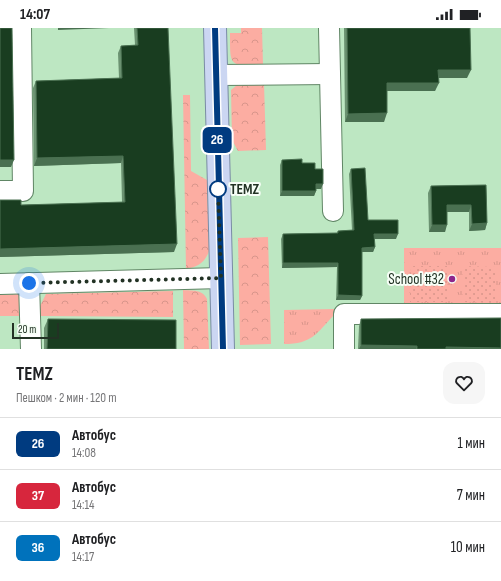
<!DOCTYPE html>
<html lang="ru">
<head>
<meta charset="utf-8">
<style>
	body { margin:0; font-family:"Sofia Sans Condensed",sans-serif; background:#f6f6f6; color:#202124; height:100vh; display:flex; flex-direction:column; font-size:15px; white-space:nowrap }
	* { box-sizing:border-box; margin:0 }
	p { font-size:13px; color:#757577 }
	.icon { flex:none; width:22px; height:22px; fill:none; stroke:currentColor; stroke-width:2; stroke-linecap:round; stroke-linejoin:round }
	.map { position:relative; height:321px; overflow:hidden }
	.drawer { display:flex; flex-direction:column; background:#fff; flex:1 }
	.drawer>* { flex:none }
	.badge { padding:0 8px; border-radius:6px; font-size:14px; line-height:26px }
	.scale { position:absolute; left:12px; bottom:10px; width:47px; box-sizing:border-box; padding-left:4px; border:2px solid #223224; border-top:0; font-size:11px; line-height:14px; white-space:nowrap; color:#223224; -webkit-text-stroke:3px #f6fef6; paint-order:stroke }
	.you { position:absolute; width:20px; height:20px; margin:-10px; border:3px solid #fff; border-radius:50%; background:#1a73e8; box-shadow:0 0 0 6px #1a73e833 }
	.map>.badge { position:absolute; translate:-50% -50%; box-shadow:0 0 0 2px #fff }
	.round { display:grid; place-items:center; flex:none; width:42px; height:42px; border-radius:12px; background:#f6f6f6 }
	.headline { display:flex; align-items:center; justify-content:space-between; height:68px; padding:0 16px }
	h1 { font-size:19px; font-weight:700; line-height:30px }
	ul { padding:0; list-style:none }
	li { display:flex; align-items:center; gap:12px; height:52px; padding:0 16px; border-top:1px solid #e0e0e0 }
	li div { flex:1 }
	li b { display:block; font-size:15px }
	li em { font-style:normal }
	li .badge { min-width:44px; font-weight:700; text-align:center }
	.status { display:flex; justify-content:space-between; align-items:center; height:28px; padding:0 20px; background:#fff; direction:ltr }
	.status svg { height:11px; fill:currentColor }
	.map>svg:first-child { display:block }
	.grass { fill:url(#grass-tufts) }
	.forest { fill:url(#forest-crowns) }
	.park { fill:url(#park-dots) }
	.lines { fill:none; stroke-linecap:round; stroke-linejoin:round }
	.minor-casing { stroke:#608665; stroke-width:22 }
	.major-casing { stroke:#798ba4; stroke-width:24 }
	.minor { stroke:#fff; stroke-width:20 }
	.major { stroke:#cbd6f2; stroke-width:22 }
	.wall { fill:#6b9271 }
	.shaded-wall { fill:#4a7051 }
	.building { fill:#193d20; stroke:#4a7051 }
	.line-casing { stroke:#fff; stroke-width:9 }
	.line { stroke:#003b80; stroke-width:6 }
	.walk { stroke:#223224; stroke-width:4; stroke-dasharray:0 7.2 }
	.stop-dot { fill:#fff; stroke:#003b80; stroke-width:2 }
	.poi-dot { fill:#8d268c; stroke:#f6fef6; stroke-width:1.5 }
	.labels { text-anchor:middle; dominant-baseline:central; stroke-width:4; stroke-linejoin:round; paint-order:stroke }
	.stop-label { font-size:15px; font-weight:bold; fill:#223224; stroke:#f6fef6; text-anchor:start }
	.poi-label { font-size:15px; fill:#223224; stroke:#f6fef6; text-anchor:end }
</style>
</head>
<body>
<div class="status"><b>14:07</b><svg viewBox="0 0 49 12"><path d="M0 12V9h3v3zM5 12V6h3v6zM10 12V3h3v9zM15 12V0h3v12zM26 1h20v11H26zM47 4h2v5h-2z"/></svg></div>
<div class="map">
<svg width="501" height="321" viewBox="0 0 501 321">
	<defs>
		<pattern id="grass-tufts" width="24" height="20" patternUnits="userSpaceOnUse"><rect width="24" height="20" fill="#fcada2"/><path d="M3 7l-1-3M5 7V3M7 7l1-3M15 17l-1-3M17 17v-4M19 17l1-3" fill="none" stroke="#d8958b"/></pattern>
		<pattern id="forest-crowns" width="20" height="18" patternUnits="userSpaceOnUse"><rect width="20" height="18" fill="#fcada2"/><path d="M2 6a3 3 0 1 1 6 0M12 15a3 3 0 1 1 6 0" fill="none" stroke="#d8958b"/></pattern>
		<pattern id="park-dots" width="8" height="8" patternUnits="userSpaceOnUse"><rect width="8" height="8" fill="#fcada2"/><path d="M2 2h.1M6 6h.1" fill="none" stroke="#d8958b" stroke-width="1.8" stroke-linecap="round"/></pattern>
	</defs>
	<rect width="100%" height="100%" fill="#bde7c2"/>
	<g class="grass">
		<path d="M404,220H501V282L404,281Z"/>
		<path d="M335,281L334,287C316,306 312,316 284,316V282Z"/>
	</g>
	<g class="forest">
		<path d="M241,0H262L263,37C229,37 230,40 230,5H241Z"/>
		<path d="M264,55L266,122L238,123L232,112L231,62L237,57Z"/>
		<path d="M183,67H190L191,143L207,152L209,223C205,235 197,239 186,241Z"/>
		<path d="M268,209L271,316L240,317L238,210Z"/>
		<path d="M183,262C193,263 202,261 207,271L209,321H184Z"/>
		<path d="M173,263V289L40,288V278L46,266Z"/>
		<path d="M19,266L25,275V288H0V267Z"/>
	</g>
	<g class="park">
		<path d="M411,238H447V274H410Z"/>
		<path d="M463,238L496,239V275L463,274Z"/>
	</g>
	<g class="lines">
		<defs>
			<g id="minor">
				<path d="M329,0L333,183"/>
				<path d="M216,47L330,46"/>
				<path d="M0,163H23L21,0"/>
				<path d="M29,255L31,321"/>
				<path d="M0,256L221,250"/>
				<path d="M344,321V286H501"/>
			</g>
			<path id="major" d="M215,0L223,321"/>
		</defs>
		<use href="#minor" class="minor-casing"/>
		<use href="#major" class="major-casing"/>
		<use href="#minor" class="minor"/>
		<use href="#major" class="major"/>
	</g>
	<g class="wall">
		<path d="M134,0H168L174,224L0,229V172L21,177L122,174L121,135L34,138L33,60L36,53L119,50L118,25L121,18L135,17Z"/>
		<path d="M344,0H470L467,50H438L435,63H387L384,94H345Z"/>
		<path d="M282,132L302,135L315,141L321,161H316V163L314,168H280V137Z"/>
		<path d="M351,141L368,192L396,211H374L375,219L373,224H362V268L360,272H336L337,239L282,240L281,211L283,206L337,205L338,203L352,202L349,146Z"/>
		<path d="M486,157L487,195L485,202L469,203V184H447L445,204H429L428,165L431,158Z"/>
		<path d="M48,291L176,321H44V300Z"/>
		<path d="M361,291L501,321H358L359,298Z"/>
	</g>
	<g class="shaded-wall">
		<path d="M58,0H109L58,2Z"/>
		<path d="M438,42H471L467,50H435Z"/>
		<path d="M387,55H439L435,63H384Z"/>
		<path d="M387,85L384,94H345L348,86Z"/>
		<path d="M123,128L121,135L34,138L37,130Z"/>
		<path d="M0,132H14L11,139H0Z"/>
		<path d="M316,156H323L321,161H314Z"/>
		<path d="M282,163H316L314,168H280Z"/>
		<path d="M447,177H471L469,184H444Z"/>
		<path d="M487,195L485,202L469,203L472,196Z"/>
		<path d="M432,197H447L445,204H429Z"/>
		<path d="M374,206H398L396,211H373Z"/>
		<path d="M177,216L174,224L0,229V221Z"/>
		<path d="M375,219L373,224H360L362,220Z"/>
		<path d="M283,235H338L337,239L282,240Z"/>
		<path d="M338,267L362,268L360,272H336Z"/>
		<path d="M361,317L417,318L416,321H359Z"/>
		<path d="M446,319L501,320V321H445Z"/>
	</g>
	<g class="building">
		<path d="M0,0H12L14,132H0Z"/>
		<path d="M137,0H168L177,216L0,221V172H21V177L125,174L123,128L37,130L36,53L122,50L121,18L138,17Z"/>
		<path d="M347,0H470L471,42H438L439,55H387V85L348,86Z"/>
		<path d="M302,131V135H315V141H323V156H316V163H282V132Z"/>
		<path d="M365,140L368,192H398V206H374L375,219L362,220V268L338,267V235H283V206L338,205V203L354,202L351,141Z"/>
		<path d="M486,157L487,195L472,196L471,177H447V197H432L431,158Z"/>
		<path d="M501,290V320L446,319V321H417V318L361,317V291Z"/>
		<path d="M48,291L176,292V321H47Z"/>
	</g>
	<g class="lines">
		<defs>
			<path id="line" d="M215,0L223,321"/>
		</defs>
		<use href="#line" class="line-casing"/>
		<use href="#line" class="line"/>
		<path class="walk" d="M29,255L221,250L218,161"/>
	</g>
	<circle class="stop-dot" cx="218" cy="161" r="8"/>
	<circle class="poi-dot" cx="452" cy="251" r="4"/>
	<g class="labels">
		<g class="stop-label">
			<text x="230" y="161">TEMZ</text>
		</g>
		<g class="poi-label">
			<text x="444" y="251">School #32</text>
		</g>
	</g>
</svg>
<div class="scale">20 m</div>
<div class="you" style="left:29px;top:255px"></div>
<b class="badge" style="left:217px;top:112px;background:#003b80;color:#fff">26</b>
</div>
<section class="drawer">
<div class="headline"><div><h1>TEMZ</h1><p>Пешком · 2 мин · 120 m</p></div><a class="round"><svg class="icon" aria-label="heart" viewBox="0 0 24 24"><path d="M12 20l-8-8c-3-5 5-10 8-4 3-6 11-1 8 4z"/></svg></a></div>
<ul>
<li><span class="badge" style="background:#003b80;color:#fff">26</span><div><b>Автобус</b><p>14:08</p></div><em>1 мин</em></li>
<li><span class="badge" style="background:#d7263d;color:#fff">37</span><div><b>Автобус</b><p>14:14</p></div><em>7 мин</em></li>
<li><span class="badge" style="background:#0072bc;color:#fff">36</span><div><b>Автобус</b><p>14:17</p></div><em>10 мин</em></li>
</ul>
</section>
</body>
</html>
